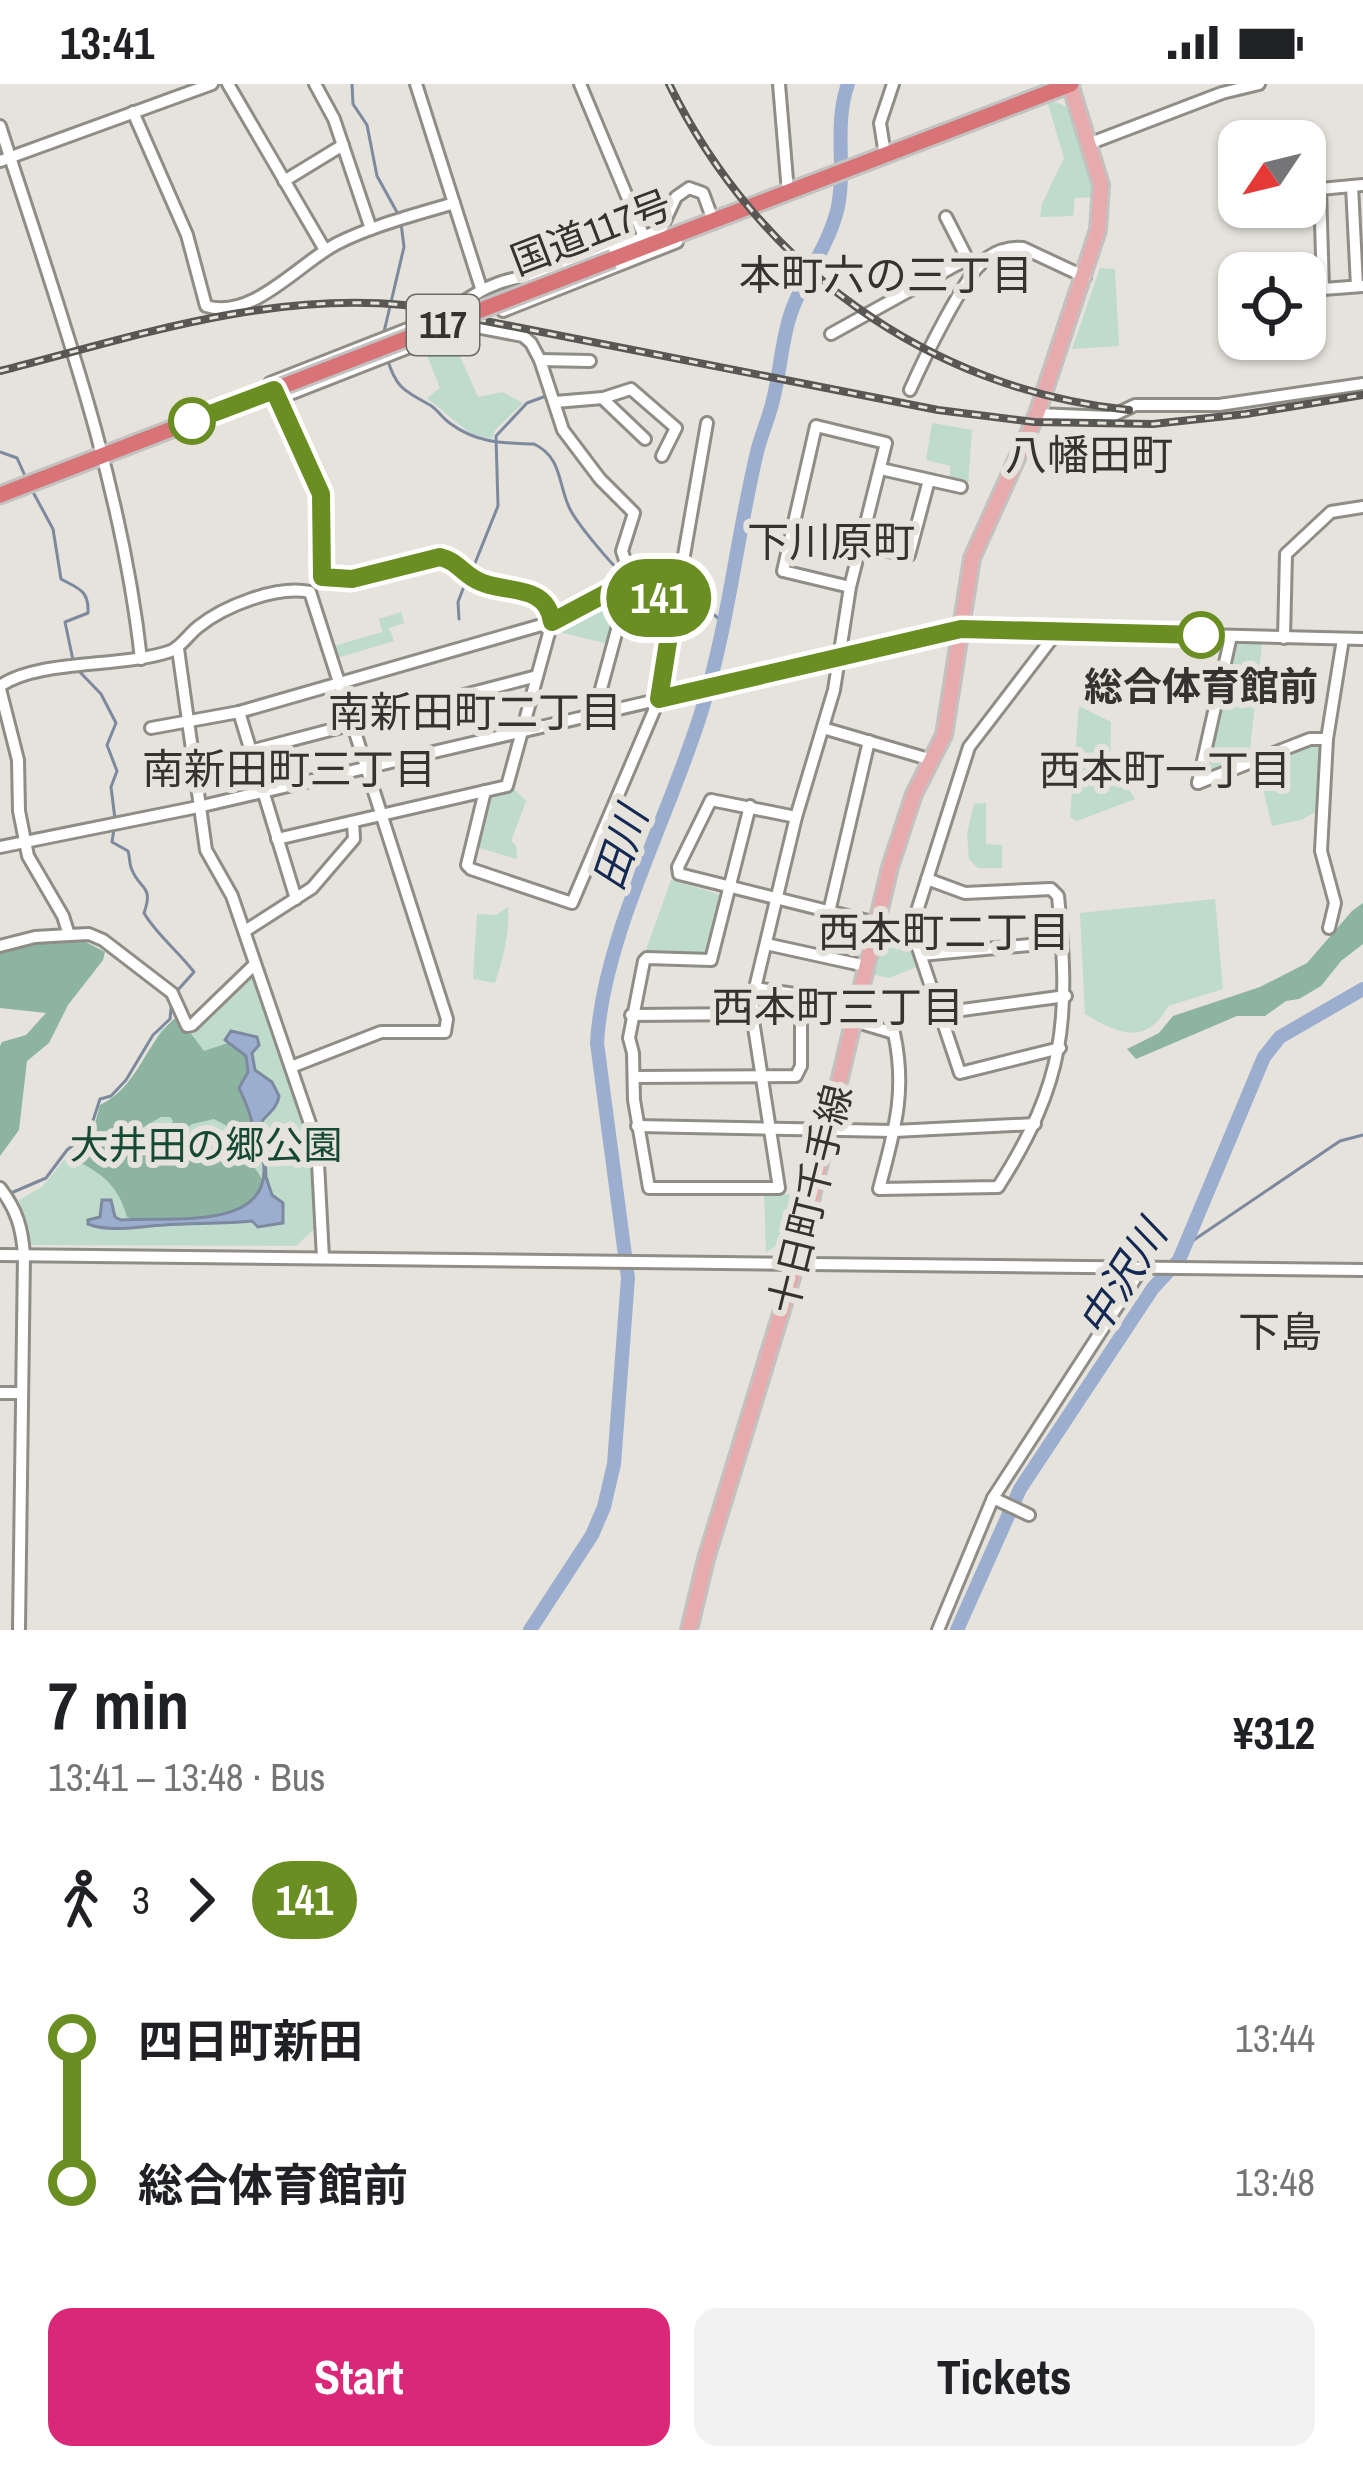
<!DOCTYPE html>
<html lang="en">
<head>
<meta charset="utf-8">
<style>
	body { margin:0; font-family:"Archivo Narrow","Noto Sans JP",sans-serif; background:#f2f2f2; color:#202124; height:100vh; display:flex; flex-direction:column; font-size:45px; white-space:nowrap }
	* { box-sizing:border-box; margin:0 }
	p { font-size:39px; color:#757577 }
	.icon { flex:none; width:66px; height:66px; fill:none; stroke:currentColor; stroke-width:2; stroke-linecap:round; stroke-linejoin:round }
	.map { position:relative; height:1546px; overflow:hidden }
	.drawer { display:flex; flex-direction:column; background:#fff; flex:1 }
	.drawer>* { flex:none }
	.badge { padding:0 24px; border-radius:39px; font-size:42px; line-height:78px }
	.needle { width:78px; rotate:235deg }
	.buttons { position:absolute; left:1218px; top:36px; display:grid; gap:24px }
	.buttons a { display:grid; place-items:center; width:108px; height:108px; border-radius:24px; background:#fff; box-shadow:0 3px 9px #0004; font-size:60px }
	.map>.badge { position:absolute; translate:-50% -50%; box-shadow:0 0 0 6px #fff }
	.legs { display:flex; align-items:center; gap:18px; height:132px; padding:0 48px; font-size:39px }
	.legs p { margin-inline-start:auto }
	.summary { display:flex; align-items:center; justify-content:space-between; height:204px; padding:0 48px }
	h1 { font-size:66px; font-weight:700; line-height:90px }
	.button { display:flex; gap:24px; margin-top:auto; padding:24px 48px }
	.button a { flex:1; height:138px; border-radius:24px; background:#db2777; color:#fff; font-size:48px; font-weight:700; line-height:138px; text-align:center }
	.button a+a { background:#f2f2f2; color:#202124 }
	ul { padding:0 48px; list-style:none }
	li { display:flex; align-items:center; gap:42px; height:144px; font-size:45px }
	li i { display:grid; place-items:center; width:18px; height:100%; margin:0 15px; background:currentColor }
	li i::after { content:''; width:30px; height:30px; margin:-15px; border:9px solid; border-radius:50%; background:#fff }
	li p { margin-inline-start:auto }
	li:first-child i { background:linear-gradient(#0000 50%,currentColor 0) }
	li:last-child i { background:linear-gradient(currentColor 50%,#0000 0) }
	.status { display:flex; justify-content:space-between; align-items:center; height:84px; padding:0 60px; background:#fff; direction:ltr }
	.status svg { height:33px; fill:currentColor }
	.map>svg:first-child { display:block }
	.green { fill:#bedbcc }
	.forest { fill:#8db4a1; fill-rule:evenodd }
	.water { fill:#9caecf; stroke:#7d899f; stroke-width:3 }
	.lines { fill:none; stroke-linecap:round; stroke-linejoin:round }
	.stream { stroke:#7d899f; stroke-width:3 }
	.river { stroke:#9caecf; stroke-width:14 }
	.minor-casing { stroke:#8f8d85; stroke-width:16 }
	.major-casing { stroke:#c2c2c1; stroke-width:20 }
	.highway-casing { stroke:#c2c2c1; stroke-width:21 }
	.minor { stroke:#fff; stroke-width:10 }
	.major { stroke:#e8abad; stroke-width:14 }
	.highway { stroke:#d87377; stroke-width:15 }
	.rail-casing { stroke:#585753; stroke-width:8 }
	.rail { stroke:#e5e3db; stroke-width:3; stroke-dasharray:9; stroke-linecap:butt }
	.highway-bridge-casing { stroke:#c2c2c1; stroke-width:21; stroke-linecap:butt }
	.highway-bridge { stroke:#d87377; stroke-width:15 }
	.line-1-casing { stroke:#fff; stroke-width:27 }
	.line-1 { stroke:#6b8e23; stroke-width:18 }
	.stop-1-dot { fill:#fff; stroke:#6b8e23; stroke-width:6 }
	.labels { text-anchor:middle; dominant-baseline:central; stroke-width:12; stroke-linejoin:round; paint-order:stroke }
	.shield { fill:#e5e3db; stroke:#696863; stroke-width:3 }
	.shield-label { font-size:36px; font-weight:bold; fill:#343330 }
	.street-label { font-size:39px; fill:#343330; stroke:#e5e3db }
	.stop-label { font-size:39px; font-weight:bold; fill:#343330; stroke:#e5e3db }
	.park-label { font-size:39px; fill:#164935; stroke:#e5e3db }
	.neighbourhood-label { font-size:42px; fill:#343330; stroke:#e5e3db }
	.water-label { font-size:42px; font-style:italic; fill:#132852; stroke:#e5e3db }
</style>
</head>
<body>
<div class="status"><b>13:41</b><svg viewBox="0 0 49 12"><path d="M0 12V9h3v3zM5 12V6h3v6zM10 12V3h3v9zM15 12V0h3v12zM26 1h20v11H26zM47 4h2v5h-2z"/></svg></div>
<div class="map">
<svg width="1363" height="1546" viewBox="0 0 1363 1546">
	<rect width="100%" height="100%" fill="#e5e3db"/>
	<g class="green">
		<path d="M1047,17C1054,18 1062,19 1067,24C1082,37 1093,93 1095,113L1075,114L1073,132L1040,133L1042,120L1064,74Z"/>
		<path d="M1100,184L1115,185L1119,262L1072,265Z"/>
		<path d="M452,254L478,313L502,308L523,319L495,346L492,355L471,350L427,314L440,304L424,264Z"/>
		<path d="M932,339L972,346L968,401L950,397V382L926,376Z"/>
		<path d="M618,508L623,510L609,560L555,547L556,541Z"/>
		<path d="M401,528L404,539L389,544L394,557L337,574L334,562L382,548L379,535Z"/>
		<path d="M1238,559L1262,560L1249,673L1211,689L1206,684Z"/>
		<path d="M1079,622L1111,638L1110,678L1135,715L1077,737L1070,733Z"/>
		<path d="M1311,661H1317L1322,668L1317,727L1301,736L1272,742L1260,693L1265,680Z"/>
		<path d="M514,705L526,717L511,757L516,761L517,775L476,763L488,714Z"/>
		<path d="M986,719V760L1002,761V784H978L969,775L967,749L974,720Z"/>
		<path d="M671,796L718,810L721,815L705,873L646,866Z"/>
		<path d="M1215,815L1223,905L1168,922C1146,963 1117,949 1085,930L1080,829Z"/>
		<path d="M508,823C510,850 503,873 495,899L473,895L477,830L496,831Z"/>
		<path d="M882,847L909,850L919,882L889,894L871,890Z"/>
		<path d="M248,892L255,897C282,978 322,1059 314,1145L296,1162L30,1161L19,1116L42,1103L69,1070L92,1052L100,1021C132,1006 145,974 162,944H184Z"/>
		<path d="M764,1109L797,1111L787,1155L766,1168Z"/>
	</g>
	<g class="forest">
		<path d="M1363,819V860L1341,877L1321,902L1299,915L1286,917L1265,932H1237L1136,975L1127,965L1159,949L1173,932L1260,903L1307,879L1352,827Z"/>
		<path d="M84,857L105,868L103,876L68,921L49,959L27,977L19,1046L0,1072V962L2,958L26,951L46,929L0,924V868L40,860Z"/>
		<path d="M178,932L204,967L228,959L246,971L248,988L241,1010L252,1034L247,1072L262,1095L263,1104C236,1143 176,1134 133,1135L127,1133C119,1104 104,1090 77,1077L75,1066L92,1051L100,1021C140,1002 145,956 178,932ZM161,1033H170L173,1037L161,1064L148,1071L141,1068L135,1048ZM214,1035L231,1044L235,1058L232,1067L217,1061L198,1069L188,1057L186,1045L192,1040Z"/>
	</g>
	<path class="water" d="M231,947L257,953L259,961L252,969L255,986L272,998L279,1012C277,1028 260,1033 255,1049L265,1072L266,1093L272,1111L283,1119V1139L258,1143L252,1137C222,1140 194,1139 164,1141C140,1142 111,1149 88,1140V1136L100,1133L102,1116H111L115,1133L121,1136C168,1132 276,1149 263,1075C260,1060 259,1071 254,1058C251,1051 253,1046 252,1039C250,1027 244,1015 239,1004L248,988L246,972L225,956Z"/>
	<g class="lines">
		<g class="stream">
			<path d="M352,0L353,20L367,41L377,92L398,130"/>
			<path d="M383,252L404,163L401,139"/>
			<path d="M387,274C396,304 404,307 430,321C438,326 443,335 451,340C477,359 502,359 534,360C562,373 558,400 569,423C575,437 617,489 629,494"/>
			<path d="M0,368L17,374L26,394"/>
			<path d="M33,408L53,445L61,495C79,505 89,506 88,529L65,538L73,576"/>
			<path d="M471,489L498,422L496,352L527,319L546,312"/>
			<path d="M638,497L674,510"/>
			<path d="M683,513L700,519L725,540"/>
			<path d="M459,535L458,518L466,497"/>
			<path d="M77,585L101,610L116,639L107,661L117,687L111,703L115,735"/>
			<path d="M114,745L112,758L128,767C130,773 129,780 132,786C140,806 154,801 144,829C156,850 179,868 194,888L177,907"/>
			<path d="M11,1109L46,1094L67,1066L89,1049L100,1015L111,1012L126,996L153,951L170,935L172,915"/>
			<path d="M1182,1164L1340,1057L1363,1051"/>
		</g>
		<g class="river">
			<path d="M530,1546L592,1451L604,1423L614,1380L628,1194L597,959C603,850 673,726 704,619C729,536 737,452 757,368C761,351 769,334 773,316C780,289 781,262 789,235C800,197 826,168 837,127C847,85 833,42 848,0"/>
			<path d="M957,1546L1020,1405L1153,1204L1179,1176L1264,973L1280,953L1363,905"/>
		</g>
		<defs>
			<g id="minor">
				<path d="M228,0L325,166"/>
				<path d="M315,0L334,35L371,145"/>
				<path d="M416,0L481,204"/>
				<path d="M580,0L644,153L661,145L676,113L689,104L703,109L714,139"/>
				<path d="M779,0L788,108"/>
				<path d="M133,28L187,151L206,222C252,237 300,178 338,159C374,141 415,131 454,119"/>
				<path d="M0,42C56,217 121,392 141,575"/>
				<path d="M1091,59L1222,9L1259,0"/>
				<path d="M885,71L880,39L893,0"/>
				<path d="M0,77L212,0"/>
				<path d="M284,97L343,61"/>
				<path d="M1363,101L1320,105L1323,205L1363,202"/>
				<path d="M1352,102L1357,202"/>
				<path d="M946,133L969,178"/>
				<path d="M459,221C500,191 520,195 565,184C591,178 618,163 644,153"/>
				<path d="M503,227L677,158"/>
				<path d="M831,250L954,182L965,177L980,181"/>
				<path d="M540,276L590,277"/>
				<path d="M910,306C922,279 965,189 987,174C997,167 1010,163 1023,164L1085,193"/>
				<path d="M602,314L645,355"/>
				<path d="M277,315L443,250L476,243L523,252L531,259L540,276L563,346L600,395L634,429L622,467L635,507"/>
				<path d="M555,318L603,314L631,305L676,344L662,372"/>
				<path d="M1037,330L1110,333L1135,321H1219L1363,300"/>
				<path d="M881,385L961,403"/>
				<path d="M861,462L909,471L929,396"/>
				<path d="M320,496L321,410L270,299L441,232"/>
				<path d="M1057,548L969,663L917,827L915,855L960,989L1060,964"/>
				<path d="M1284,554L1286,470L1331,428L1363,423"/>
				<path d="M178,565L206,766L232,812L317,1060L323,1174"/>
				<path d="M0,602C38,575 122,584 171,567C182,562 188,551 198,543C224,522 277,501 310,508L447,935L445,948H381L291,983"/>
				<path d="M0,605L18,676L19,727L28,772L63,832L69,851"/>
				<path d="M239,628L296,815"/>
				<path d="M594,631L628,505"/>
				<path d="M151,644L239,628L552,538L618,503L675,520"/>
				<path d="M823,644L932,676"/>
				<path d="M250,667L537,592"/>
				<path d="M1198,699L1231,552"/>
				<path d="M1198,699L1310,655H1327"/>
				<path d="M485,707L467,781L471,785L572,819L659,615L707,339"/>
				<path d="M750,722L711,876L647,874L644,877L629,954L633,969L634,1016L649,1104H779L752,930L755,904L796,733L834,606L850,503L886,359L816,342L783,487L850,503"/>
				<path d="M796,733L711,716L678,783L679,790L876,839"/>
				<path d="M277,755L507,702L552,538L547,522L533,510L476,496L447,475H421L352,495L322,493"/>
				<path d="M0,763L198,723L961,545L1363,555"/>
				<path d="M829,828L869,657"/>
				<path d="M1329,844L1335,819L1321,767L1327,655L1343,555"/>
				<path d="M245,847L312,804L354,755L353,738"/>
				<path d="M766,860L866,882"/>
				<path d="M0,862L35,853L69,851L89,850L103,856L172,909L187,942L192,941L255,880"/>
				<path d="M921,871L1062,858"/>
				<path d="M940,929L1066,912"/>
				<path d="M631,931L752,930"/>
				<path d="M854,937L894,949C907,1008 894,1048 879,1105L998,1103C1066,997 1070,935 1058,812L1051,805L965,809L927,795"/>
				<path d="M634,993L796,992L801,982V911L755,904"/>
				<path d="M637,1042L894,1047L1035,1040"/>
				<path d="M0,1104C17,1126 22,1144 24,1171L19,1544"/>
				<path d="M0,1171L1363,1186"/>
				<path d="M0,1309H22"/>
				<path d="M993,1414L1029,1431"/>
				<path d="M938,1546L993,1414L1144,1181"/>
			</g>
			<path id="major" d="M689,1546L706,1475L796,1180L890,783L914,710L944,651L972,474L1037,330L1098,146L1101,101L1070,0"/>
			<g id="highway">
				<path d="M613,175L1071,0"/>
				<path d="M0,411L273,306"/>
			</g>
		</defs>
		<use href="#minor" class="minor-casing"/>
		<use href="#major" class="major-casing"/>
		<use href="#highway" class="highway-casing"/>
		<use href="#minor" class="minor"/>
		<use href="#major" class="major"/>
		<use href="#highway" class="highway"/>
		<defs>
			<g id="rail">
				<path d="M669,0C758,182 928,305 1129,326"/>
				<path d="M0,287C133,253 265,208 404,221L938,326L1034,338L1153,340L1246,330L1363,311"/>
			</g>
		</defs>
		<use href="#rail" class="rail-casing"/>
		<use href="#rail" class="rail"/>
		<defs>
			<path id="highway-bridge" d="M273,306L613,175"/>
		</defs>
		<use href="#highway-bridge" class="highway-bridge-casing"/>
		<use href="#highway-bridge" class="highway-bridge"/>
	</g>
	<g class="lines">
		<defs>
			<path id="line-1" d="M192,337L274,306L321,410L322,493L352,495L440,473C456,477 460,486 473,494C500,512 546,496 552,538L618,503L674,520L659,615L961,545L1201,551"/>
		</defs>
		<use href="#line-1" class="line-1-casing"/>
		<use href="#line-1" class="line-1"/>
	</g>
	<g class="stop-1-dot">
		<circle cx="192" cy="337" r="21"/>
		<circle cx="1201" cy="551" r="21"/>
	</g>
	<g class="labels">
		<rect class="shield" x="407" y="211" width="72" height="60" rx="9"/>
		<g class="shield-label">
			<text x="443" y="241">117</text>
		</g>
		<g class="street-label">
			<text transform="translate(591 148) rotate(-21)">国道117号</text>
			<text transform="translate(810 1115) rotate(-76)">十日町千手線</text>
		</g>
		<g class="stop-label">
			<text x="1201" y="602">総合体育館前</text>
		</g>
		<g class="park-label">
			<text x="206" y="1061">大井田の郷公園</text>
		</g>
		<g class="neighbourhood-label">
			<text x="886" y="191">本町六の三丁目</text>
			<text x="1089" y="371">八幡田町</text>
			<text x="831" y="458">下川原町</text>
			<text x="475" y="628">南新田町二丁目</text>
			<text x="289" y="685">南新田町三丁目</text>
			<text x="1165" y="686">西本町一丁目</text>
			<text x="944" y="848">西本町二丁目</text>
			<text x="838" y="923">西本町三丁目</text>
			<text x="1280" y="1248">下島</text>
		</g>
		<g class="water-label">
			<text transform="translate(620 764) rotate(-71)">田川</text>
			<text transform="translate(1122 1194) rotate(-58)">中沢川</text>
		</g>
	</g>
</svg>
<div class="buttons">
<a><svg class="needle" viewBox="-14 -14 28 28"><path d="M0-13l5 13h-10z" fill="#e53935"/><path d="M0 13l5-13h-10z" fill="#757577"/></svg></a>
<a><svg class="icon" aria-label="locate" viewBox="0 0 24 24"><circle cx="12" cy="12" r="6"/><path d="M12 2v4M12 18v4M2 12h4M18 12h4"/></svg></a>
</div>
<b class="badge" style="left:659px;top:514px;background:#6b8e23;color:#fff">141</b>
</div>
<section class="drawer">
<div class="summary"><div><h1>7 min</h1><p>13:41 – 13:48 · Bus</p></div><b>¥312</b></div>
<div class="legs"><svg class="icon" aria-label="walk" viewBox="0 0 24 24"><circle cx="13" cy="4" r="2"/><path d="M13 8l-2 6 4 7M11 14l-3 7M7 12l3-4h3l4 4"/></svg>3<svg class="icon" aria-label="forward" viewBox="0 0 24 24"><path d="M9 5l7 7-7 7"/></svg><b class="badge" style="background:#6b8e23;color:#fff">141</b></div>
<ul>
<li><i style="color:#6b8e23"></i><b>四日町新田</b><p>13:44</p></li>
<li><i style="color:#6b8e23"></i><b>総合体育館前</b><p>13:48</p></li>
</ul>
<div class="button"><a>Start</a><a>Tickets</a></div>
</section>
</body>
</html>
